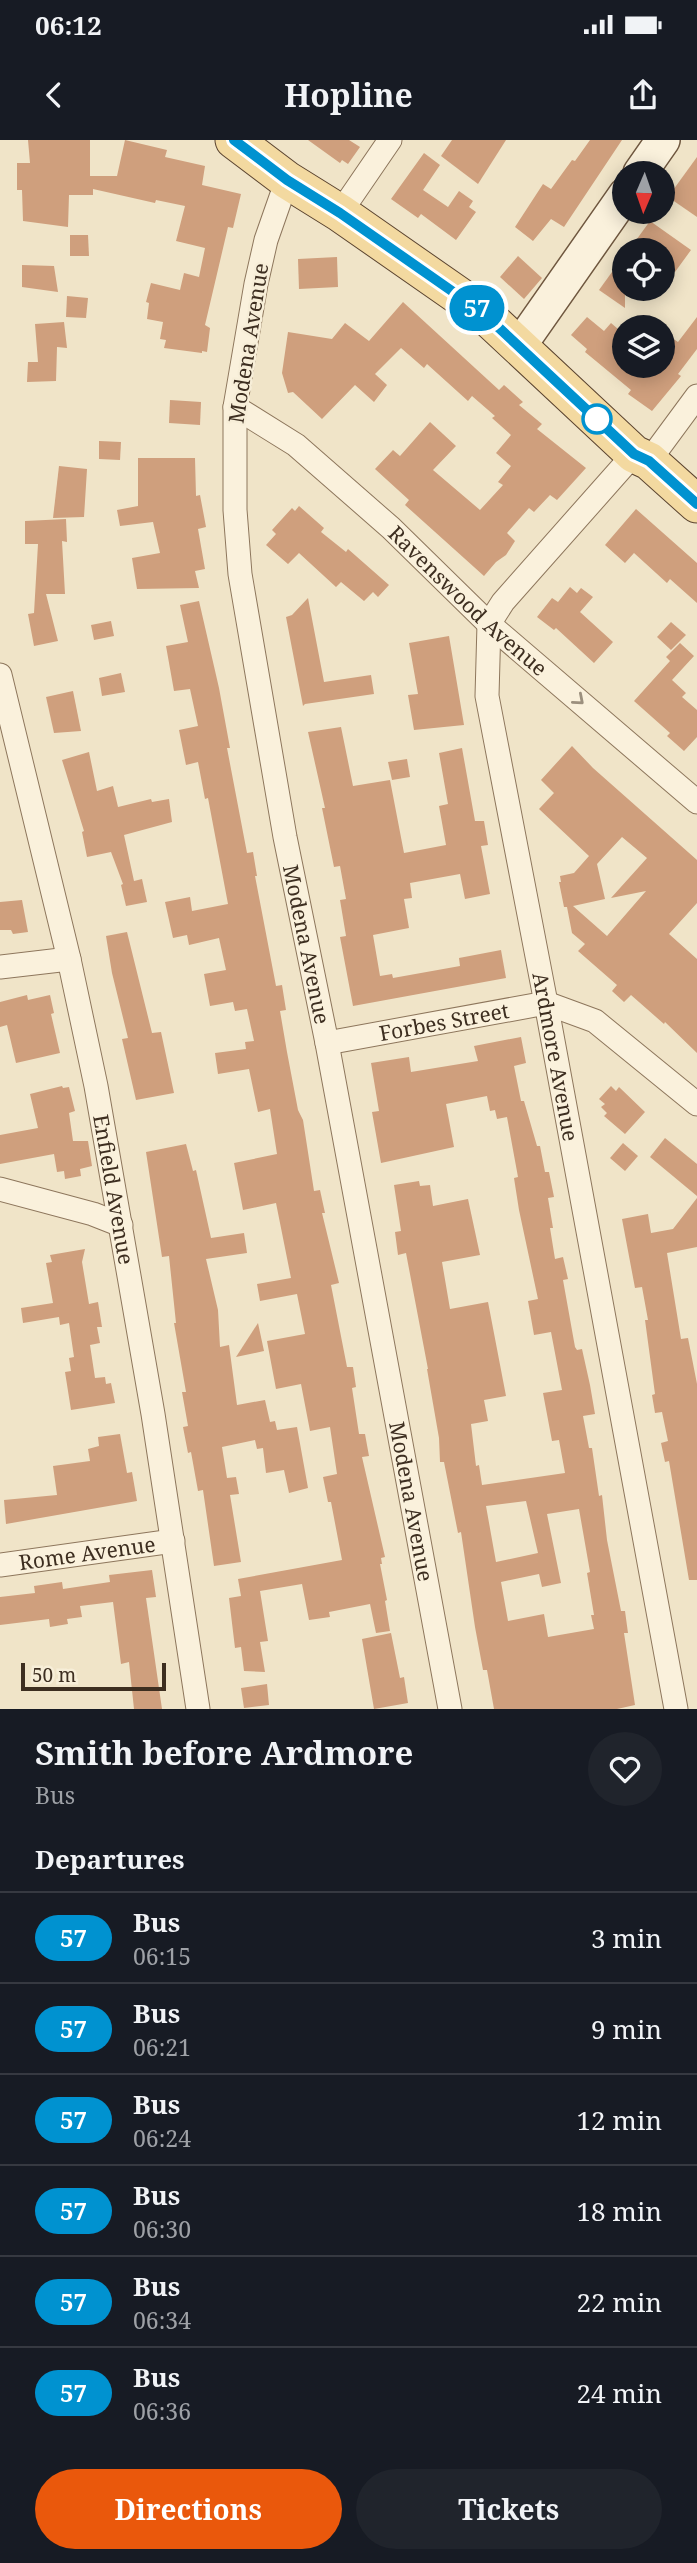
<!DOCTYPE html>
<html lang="en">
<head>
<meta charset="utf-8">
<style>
	body { margin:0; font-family:"Noto Serif",serif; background:#20242c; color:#f1f3f6; height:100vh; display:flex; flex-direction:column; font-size:26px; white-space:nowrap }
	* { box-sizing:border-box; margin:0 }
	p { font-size:23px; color:#9ea1a6 }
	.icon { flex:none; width:38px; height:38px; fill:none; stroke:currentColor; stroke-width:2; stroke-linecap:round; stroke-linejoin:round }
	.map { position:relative; height:1569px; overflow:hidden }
	.sheet { display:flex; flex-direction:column; background:#171b24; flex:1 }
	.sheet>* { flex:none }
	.badge { padding:0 14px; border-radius:23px; font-size:24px; line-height:46px }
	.needle { width:46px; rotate:182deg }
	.buttons { position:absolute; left:612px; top:21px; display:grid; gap:14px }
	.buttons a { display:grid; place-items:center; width:63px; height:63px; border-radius:50%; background:#171b24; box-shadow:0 4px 18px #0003; font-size:35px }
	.scale { position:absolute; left:21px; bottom:18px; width:145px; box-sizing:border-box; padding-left:7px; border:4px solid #3d2e20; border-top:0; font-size:19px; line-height:24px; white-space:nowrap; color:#3d2e20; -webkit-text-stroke:5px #f7eed8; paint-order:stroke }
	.map>.badge { position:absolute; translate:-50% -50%; box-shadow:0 0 0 4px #fff }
	h2 { padding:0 35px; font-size:26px; line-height:63px }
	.round { display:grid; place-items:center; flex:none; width:74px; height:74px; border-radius:37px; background:#20242c }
	.overview { display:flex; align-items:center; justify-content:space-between; height:119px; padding:0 35px }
	h1 { font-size:33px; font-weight:700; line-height:52px }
	.primary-button { display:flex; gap:14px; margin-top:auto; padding:14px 35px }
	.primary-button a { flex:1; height:80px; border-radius:42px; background:#ea580c; color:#fff; font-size:28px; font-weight:700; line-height:80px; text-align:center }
	.primary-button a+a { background:#20242c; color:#f1f3f6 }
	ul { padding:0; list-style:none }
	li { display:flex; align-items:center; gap:21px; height:91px; padding:0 35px; border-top:2px solid #363941 }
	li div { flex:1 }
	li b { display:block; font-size:26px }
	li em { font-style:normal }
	li .badge { min-width:77px; font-weight:700; text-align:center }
	.status { display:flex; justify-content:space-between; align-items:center; height:49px; padding:0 35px; background:#171b24; direction:ltr }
	.status svg { height:19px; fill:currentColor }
	header { display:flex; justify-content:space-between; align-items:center; height:91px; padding:0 35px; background:#171b24; font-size:32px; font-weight:700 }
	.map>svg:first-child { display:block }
	.building { fill:#cf9f7d; fill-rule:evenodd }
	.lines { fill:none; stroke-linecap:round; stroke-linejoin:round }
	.street-casing { stroke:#8d765c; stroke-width:25 }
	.secondary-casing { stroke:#6f573f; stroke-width:36 }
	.primary-casing { stroke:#5b4430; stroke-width:39 }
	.street { stroke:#faf1dc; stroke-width:23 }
	.secondary { stroke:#faf1dc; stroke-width:33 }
	.primary { stroke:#f3d9a0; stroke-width:37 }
	.oneway { stroke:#9c907e }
	.line-casing { stroke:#fff; stroke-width:16 }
	.line { stroke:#0092d0; stroke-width:10 }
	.stop-dot { fill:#fff; stroke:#0092d0; stroke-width:3.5 }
	.labels { text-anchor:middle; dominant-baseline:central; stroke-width:5; stroke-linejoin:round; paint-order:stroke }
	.street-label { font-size:21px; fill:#3d2e20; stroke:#f7eed8 }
</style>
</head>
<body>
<div class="status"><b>06:12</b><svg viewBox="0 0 49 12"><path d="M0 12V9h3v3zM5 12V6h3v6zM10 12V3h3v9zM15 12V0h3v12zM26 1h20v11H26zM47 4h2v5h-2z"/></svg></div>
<header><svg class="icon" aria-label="back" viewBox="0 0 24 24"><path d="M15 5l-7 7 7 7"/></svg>Hopline<svg class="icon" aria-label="share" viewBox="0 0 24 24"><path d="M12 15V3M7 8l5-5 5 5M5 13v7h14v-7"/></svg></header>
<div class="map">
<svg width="697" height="1569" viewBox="0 0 697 1569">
	<rect width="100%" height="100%" fill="#f0e4c8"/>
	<g class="building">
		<path d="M28,0H90V36H117L125,0L167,10L165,17L205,26L202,45L241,54L233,88L228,87L205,185L210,188L207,212L202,211V213L164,208L166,200L160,199L163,182L147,179L149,163L146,162L151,143L180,150L184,133L199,137L205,108L176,101L185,66L156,60L155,63L93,49V55H69L68,87L23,81L22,50H17V23H30Z"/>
		<path d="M308,0H349L360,7L348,24L342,20L340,23Z"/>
		<path d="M452,0H506L478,44L441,16Z"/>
		<path d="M590,0H622L564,87L551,79L533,101L515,87L543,44L551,49L572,20L575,21Z"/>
		<path d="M424,13L440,25L423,50L448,67L459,51L473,61L469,67L476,72L456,100L421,74L418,78L391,59Z"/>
		<path d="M697,17V77L668,57Z"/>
		<path d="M650,81L691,110L675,132L663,123V110H645L634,103Z"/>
		<path d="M70,95H88L89,116H70Z"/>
		<path d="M625,114V168L599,150Z"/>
		<path d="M518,116L542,138L524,159L500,137Z"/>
		<path d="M337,117L338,147L299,149L298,119Z"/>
		<path d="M22,125L54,126L58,152L22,147Z"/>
		<path d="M67,156L88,158L86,178L66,177Z"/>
		<path d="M403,162L499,250L504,245L523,262L519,265L542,284L537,289L586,328L557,360L550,355L534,372L529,368L507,393L515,401L506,415L496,422L484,436L405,365L409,360L375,329L393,310L400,316L430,282L456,306L433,330L480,370L503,345L498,342L511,326L496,313L511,295L492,278L495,276L472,256L468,261L427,224L424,228L401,208L375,234L387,245L374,262L355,245L322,279L293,252L288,253L282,233L288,192L332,199L345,183L369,201Z"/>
		<path d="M587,177L604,191L611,183L625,195V226H663V210L672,198L678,202L697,177V209L678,234L681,236L652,271L628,254L631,250L585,212L587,209L571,195Z"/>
		<path d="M64,182L67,208L57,207L56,241L27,242L28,222H38L35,184Z"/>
		<path d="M170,260L201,262L200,285L169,283Z"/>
		<path d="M99,301L121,302L120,320L99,319Z"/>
		<path d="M138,318H195L196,356L200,355L206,387L198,389L205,429L195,431L199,448L137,449L132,418L160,413L153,382L120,386L117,370L138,366Z"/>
		<path d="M59,326L87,329L84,377L53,378Z"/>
		<path d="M299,366L324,388L321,392L346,412L348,409L389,445L378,457L373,452L364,461L341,442L336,447L299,413L288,424L266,405L276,394L272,390L292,368L295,371Z"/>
		<path d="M636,369L697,423V463L670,439L667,443L634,413L625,423L605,405Z"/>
		<path d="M66,379L67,402L62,401L65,454H46L58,501L34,506L28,474L34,473L38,404H25V381Z"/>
		<path d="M570,447L577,453L581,448L593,457L580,472L613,502L594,523L556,488L554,490L537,477L552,458L558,462Z"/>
		<path d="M308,458L324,542L371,535L374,554L305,564L303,566L286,477L292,475Z"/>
		<path d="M199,461L219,548L230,608H227L247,713L253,712L257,736H255L276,846L282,845L286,870L280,871L287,912L298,970L303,980L314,1051L320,1050L325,1073H322L339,1143L331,1145L347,1227H353L356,1247L352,1248L359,1294H365L369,1316L362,1317L385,1417L381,1418L382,1424H380L387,1460L385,1461L390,1491L376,1493L370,1464L329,1472L330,1477L309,1480L302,1444L260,1451L268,1501L260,1502L265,1532L244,1531L241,1507L235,1508L229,1458L241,1456L238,1439L342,1420L331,1362H328L323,1337L337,1334L330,1287L310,1291L301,1244L276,1249L267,1201L305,1194L297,1154L260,1161L257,1144L291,1138L276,1063L243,1070L234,1023L277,1014L270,969L258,972L249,929L218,934L215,913L246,909L245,902L254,901L247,869L235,871L233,862L210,866L204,834L226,830L219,798L189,805L187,795L173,798L165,762L190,757L192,771L228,764L208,658L205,659L198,622L186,625L179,590L198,586L190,549L174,551L166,506L188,502L180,465Z"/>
		<path d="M111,481L114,496L94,500L91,485Z"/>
		<path d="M671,482L686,495L671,510L657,497Z"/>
		<path d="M449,496L464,585L414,590L408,555L418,554L409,503Z"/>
		<path d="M680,503L694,516L672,540L686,553L682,557L697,570V597L684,611L667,596L670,593L634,561L670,521L666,517Z"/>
		<path d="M121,533L125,552L102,556L99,538Z"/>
		<path d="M73,551L81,591L54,593L46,557Z"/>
		<path d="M341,587L353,646L390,640L404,713L446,705L439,666L448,664L439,613L462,608L475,681H484L488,705L481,706L490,754L465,759L460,734L410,743L412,758L404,759L409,788L373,795L380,836L392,834L393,838L460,826L459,818L501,810L506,838L353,866L340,797L346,796L340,760L346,759L340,726L334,727L322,668H325L308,592Z"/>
		<path d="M572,606L593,628L697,720V763L669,794L697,819V913L665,882L664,884L631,855L624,862L612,851L617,845L578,811L585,804L572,793L567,767H564L559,742H561L560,736L574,733L589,716L539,669L554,653L541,640ZM622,697L647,718L611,758L646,751L607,796L573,766L605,759L597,724Z"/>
		<path d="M89,612L97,651L113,646L118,667L151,659L152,662L169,659L172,682L124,695L134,741L142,739L147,762L126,766L121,745L123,744L111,712L87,717L82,692L84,691L62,620Z"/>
		<path d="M407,619L410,637L392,640L388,622Z"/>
		<path d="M22,760L28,792L13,794L11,790H0V762Z"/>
		<path d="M127,792L152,893L161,892L174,953L136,960L122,899L128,898L112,833L106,796Z"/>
		<path d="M27,855L28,860L50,855L54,873L51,874L60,913L16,923L7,885L0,887V862Z"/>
		<path d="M521,897L526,923L514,926L521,961H524L537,1006H540L545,1032H549L554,1057L548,1058L553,1088H550L555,1119L563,1117L568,1139L563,1140L575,1207L577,1210L582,1209L590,1245L595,1274L583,1276L589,1308H592L599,1356L602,1355L607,1400L621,1471H625L628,1493H624L635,1565L617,1569H494L487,1530H483L475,1487L461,1392L458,1393L444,1322H440L439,1298L427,1229H428L406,1113L398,1115L395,1092L401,1091L394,1045L419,1041L420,1046L430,1045L433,1066L468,1059L480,1115L442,1122L450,1169L488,1162L506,1256L484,1260L488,1281L471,1284L476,1326L479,1325L482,1345L565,1333L559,1300L552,1301L543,1253L562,1250L551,1192L534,1195L528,1161L538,1159L519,1070L514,1038L518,1037L507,977L497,979L495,970L490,971L487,956L446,964L454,1007L381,1023L372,972L379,971L371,923L409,917L411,932L478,921L474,906ZM526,1361L538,1413L496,1422L486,1366ZM579,1369L590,1432L587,1433L594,1475H591L594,1489L548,1497L544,1474L508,1481L501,1442L539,1434L542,1447L561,1443L547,1374Z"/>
		<path d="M62,946L63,948L69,947L75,971L69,973L73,1001H88L92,1026L80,1029L81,1036L65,1039L64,1031L57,1032L54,1014L0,1024V995L38,988L30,954Z"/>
		<path d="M611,946L616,951L619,947L645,972L625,994L604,976L607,973L601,967L605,964L599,959Z"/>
		<path d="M665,998L697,1024V1056L650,1017Z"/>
		<path d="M623,1003L638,1016L625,1031L610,1018Z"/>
		<path d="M186,1004L193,1031L196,1030L211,1098L244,1093L247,1113L206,1119L218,1170L220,1207L229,1205L237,1265L265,1260L270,1282L275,1281L277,1290L297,1287L308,1348L289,1353L284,1330L266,1333L263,1308L257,1309L255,1300L222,1307L227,1338L236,1337L239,1354L230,1355L241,1422L214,1426L203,1350L198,1351L191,1312L188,1313L183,1287L188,1286L182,1252H186L174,1183H176L169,1116L162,1117L146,1012Z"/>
		<path d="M697,1058V1107L667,1113L681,1199L688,1198L697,1244V1440H689L669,1321L665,1322L661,1303L668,1301L662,1272L655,1273L652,1255L655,1254L645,1180H648L642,1147L635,1148L622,1079L648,1074L651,1093L673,1089Z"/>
		<path d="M85,1109L82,1122L89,1164L98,1162L102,1187H97L100,1203L90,1205L95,1238L105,1237L106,1244L111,1243L115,1263L71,1270L65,1232L71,1231L69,1218L74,1217L69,1183L60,1185L59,1177L23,1183L21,1168L53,1163L46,1123L52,1122L50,1115Z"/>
		<path d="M258,1183L264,1211L236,1217Z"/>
		<path d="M120,1294L127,1333L132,1332L137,1361L6,1384L4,1360L57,1355L53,1326L90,1321L88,1309L99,1306L98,1297Z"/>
		<path d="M152,1430L156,1457L146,1458L162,1569H134L129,1522L121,1524L113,1462L80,1466L82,1477L67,1479L68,1484L50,1487L49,1479L0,1485V1457L35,1453L34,1446L62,1442L63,1449L110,1442L109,1435Z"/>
		<path d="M391,1493L400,1538L404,1537L408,1563L374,1569L362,1499Z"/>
		<path d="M267,1544L269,1565L244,1568L241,1548Z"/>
	</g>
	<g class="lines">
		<defs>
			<g id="street">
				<path id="s1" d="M287,40L266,100L256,144L235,267V370L240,434L285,697L327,903L450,1569"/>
				<path d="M340,73L390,0"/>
				<path id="s2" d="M235,267L296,305L391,388L489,484L697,662"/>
				<path id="s3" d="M634,314L503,462L489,484L487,556L546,863L676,1569"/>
				<path d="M649,321L697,256"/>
				<path id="s4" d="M0,535L69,819L96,946L153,1274L198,1569"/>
				<path d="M0,827L69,819"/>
				<path id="s5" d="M327,903L546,863L595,881L697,964"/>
				<path d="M0,1049L93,1074L121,1085"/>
				<path id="s6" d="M0,1425L173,1401"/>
			</g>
			<g id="secondary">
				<path d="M640,33L663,0"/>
				<path d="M520,205L625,55"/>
			</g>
			<path id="primary" d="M234,0L287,40L340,73L482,172L634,314L649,321L697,364"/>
		</defs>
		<use href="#street" class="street-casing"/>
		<use href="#secondary" class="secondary-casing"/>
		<use href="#primary" class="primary-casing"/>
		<use href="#street" class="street"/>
		<use href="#secondary" class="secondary"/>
		<use href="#primary" class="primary"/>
	</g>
	<defs><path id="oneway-chevron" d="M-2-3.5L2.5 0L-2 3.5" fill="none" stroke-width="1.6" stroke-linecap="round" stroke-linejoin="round" transform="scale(1.75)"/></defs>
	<use class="oneway" href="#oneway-chevron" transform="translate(579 560) rotate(41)"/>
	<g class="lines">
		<defs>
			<path id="line" d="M234,0L287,40L340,73L482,172L634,314L649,321L697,364"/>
		</defs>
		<use href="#line" class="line-casing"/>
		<use href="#line" class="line"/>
	</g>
	<circle class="stop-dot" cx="597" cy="279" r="14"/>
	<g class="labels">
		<g class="street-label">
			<text transform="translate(248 203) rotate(-81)">Modena Avenue</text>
			<text stroke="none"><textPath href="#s2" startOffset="304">Ravenswood Avenue</textPath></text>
			<text stroke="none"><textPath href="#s1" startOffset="777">Modena Avenue</textPath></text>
			<text stroke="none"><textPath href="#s5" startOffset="119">Forbes Street</textPath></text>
			<text stroke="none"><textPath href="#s3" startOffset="663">Ardmore Avenue</textPath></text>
			<text stroke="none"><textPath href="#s4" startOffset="527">Enfield Avenue</textPath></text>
			<text stroke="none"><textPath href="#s1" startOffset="1344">Modena Avenue</textPath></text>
			<text stroke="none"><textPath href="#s6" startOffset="88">Rome Avenue</textPath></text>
		</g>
	</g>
</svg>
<div class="buttons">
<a><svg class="needle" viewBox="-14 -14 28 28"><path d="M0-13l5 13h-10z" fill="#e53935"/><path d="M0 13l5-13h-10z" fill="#9ea1a6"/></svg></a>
<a><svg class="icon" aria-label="locate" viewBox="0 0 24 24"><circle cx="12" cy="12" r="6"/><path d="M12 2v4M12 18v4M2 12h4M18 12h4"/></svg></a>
<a><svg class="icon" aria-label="layers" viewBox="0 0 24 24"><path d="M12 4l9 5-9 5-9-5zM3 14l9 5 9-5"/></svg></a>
</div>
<div class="scale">50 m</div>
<b class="badge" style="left:477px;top:168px;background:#0092d0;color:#fff">57</b>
</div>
<section class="sheet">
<div class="overview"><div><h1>Smith before Ardmore</h1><p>Bus</p></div><a class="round"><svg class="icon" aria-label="heart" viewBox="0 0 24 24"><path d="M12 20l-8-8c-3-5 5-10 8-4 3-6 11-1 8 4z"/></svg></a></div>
<h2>Departures</h2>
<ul>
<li><span class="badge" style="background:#0092d0;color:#fff">57</span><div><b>Bus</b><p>06:15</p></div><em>3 min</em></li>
<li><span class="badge" style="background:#0092d0;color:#fff">57</span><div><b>Bus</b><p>06:21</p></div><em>9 min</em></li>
<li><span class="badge" style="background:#0092d0;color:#fff">57</span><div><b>Bus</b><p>06:24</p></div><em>12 min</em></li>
<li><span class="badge" style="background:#0092d0;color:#fff">57</span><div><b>Bus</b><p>06:30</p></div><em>18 min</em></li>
<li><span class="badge" style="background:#0092d0;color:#fff">57</span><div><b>Bus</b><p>06:34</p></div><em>22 min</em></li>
<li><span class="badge" style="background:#0092d0;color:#fff">57</span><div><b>Bus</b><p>06:36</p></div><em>24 min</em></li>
</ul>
<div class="primary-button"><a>Directions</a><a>Tickets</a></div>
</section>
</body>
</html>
